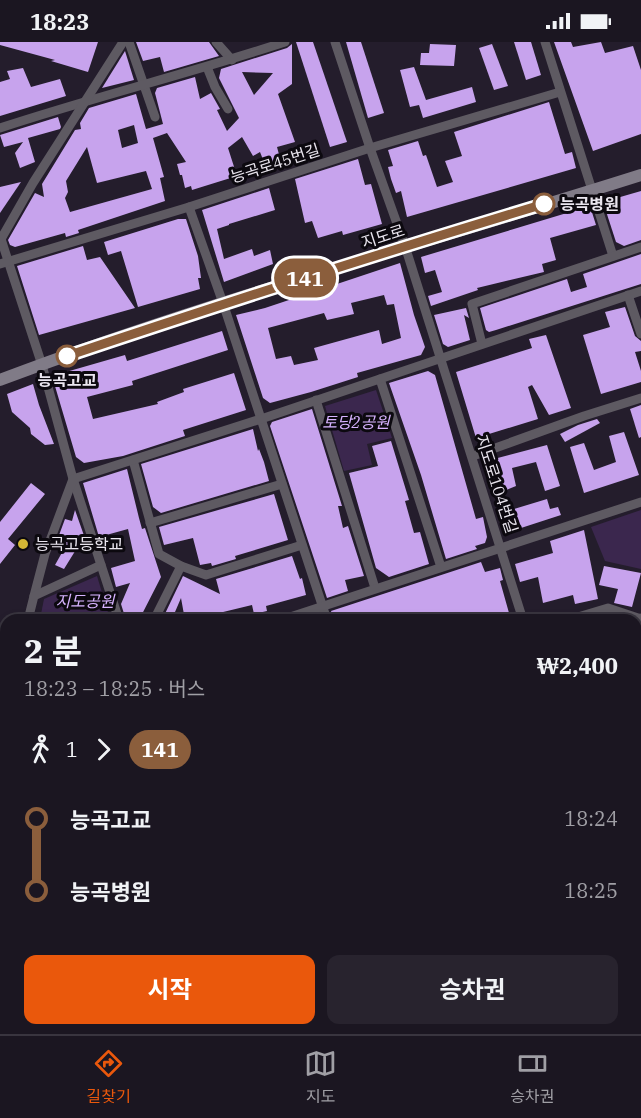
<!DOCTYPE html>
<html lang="ko">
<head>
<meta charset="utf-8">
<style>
	body { margin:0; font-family:"IBM Plex Serif","Noto Sans KR",serif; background:#28232e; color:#f1f3f6; height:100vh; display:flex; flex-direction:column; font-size:22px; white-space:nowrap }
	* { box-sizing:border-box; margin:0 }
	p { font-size:20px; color:#a09fa5 }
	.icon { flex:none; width:33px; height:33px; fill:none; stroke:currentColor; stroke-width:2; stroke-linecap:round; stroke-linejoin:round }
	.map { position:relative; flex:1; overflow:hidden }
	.details { position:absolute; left:0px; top:572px; width:642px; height:422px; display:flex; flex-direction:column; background:#1b1621; border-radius:18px 18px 0 0; box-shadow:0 3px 9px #0003,0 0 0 2px #39353f }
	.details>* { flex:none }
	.badge { padding:0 12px; border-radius:20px; font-size:21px; line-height:39px }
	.map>.badge { position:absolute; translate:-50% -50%; box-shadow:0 0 0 3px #fff }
	.legs { display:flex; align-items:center; gap:9px; height:66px; padding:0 24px; font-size:20px }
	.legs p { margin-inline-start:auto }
	.overview { display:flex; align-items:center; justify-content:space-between; height:102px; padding:0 24px }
	h1 { font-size:33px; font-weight:700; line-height:45px }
	.primary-button { display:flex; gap:12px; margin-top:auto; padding:12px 24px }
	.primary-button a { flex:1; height:69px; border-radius:12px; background:#ea580c; color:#fff; font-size:24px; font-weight:700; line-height:69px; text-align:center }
	.primary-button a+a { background:#28232e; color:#f1f3f6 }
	ul { padding:0 24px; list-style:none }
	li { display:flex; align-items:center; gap:21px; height:72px; font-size:22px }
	li i { display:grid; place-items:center; width:9px; height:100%; margin:0 8px; background:currentColor }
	li i::after { content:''; width:15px; height:15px; margin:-8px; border:4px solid; border-radius:50%; background:#1b1621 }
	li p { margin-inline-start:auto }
	li:first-child i { background:linear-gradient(#0000 50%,currentColor 0) }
	li:last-child i { background:linear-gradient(currentColor 50%,#0000 0) }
	.status { display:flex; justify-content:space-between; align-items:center; height:42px; padding:0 30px; background:#1b1621; direction:ltr }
	.status svg { height:16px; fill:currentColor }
	.menu { display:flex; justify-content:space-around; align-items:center; height:84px; border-top:2px solid #39353f; background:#1b1621; font-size:16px; color:#a09fa5 }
	.menu a { display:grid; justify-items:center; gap:3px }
	.menu .on { color:#ea580c }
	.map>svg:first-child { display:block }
	.green { fill:#3b274e }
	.building { fill:#c7a3ed; fill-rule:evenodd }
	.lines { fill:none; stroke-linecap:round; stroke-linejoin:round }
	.path { stroke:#8a8591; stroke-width:2; stroke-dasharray:6 3; stroke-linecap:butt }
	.service { stroke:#5e5a62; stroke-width:4.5 }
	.minor { stroke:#5e5a62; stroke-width:9 }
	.secondary { stroke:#807b87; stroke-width:12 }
	.primary { stroke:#9b94a3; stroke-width:14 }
	.line-1-casing { stroke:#fff; stroke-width:14 }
	.line-1 { stroke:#8b5e3c; stroke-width:9 }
	.stop-1-dot { fill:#fff; stroke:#8b5e3c; stroke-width:3 }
	.poi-dot { fill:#d3b635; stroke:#0c090f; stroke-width:2 }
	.labels { text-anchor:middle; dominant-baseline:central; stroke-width:6; stroke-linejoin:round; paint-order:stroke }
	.street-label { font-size:16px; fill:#eae6ef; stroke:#0c090f }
	.stop-label { font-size:16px; font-weight:bold; fill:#eae6ef; stroke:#0c090f; text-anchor:start }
	.park-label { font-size:16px; font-style:italic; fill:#d7b3ff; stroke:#0c090f }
	.poi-label { font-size:16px; fill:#eae6ef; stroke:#0c090f; text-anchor:start }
</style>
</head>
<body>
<div class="status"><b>18:23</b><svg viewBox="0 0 49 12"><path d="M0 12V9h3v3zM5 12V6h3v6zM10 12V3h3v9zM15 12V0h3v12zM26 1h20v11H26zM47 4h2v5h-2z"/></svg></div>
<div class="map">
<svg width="641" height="992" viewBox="0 0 641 992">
	<rect width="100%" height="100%" fill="#241d2c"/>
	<g class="green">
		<path d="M376,348L392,396L367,402L372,423L344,429L325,364Z"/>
		<path d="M641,468V527L605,519L591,485Z"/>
		<path d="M97,534L110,577H40L44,557Z"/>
		<path d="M6,623V830L0,831V628Z"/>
		<path d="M201,987H582L580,992H202Z"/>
	</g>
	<g class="building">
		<path d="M0,0H98L88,30L51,19L55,18L0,3Z"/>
		<path d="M136,0H209L219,14L164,30L160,15L143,19Z"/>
		<path d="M296,0H313L347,100L330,105Z"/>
		<path d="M346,0H361L384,71L368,76Z"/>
		<path d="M514,0H531L541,33L526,38Z"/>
		<path d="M554,0H571L573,5L601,0L605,11L633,4L641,28V92L593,109Z"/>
		<path d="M292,2V42L278,52L295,100L277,105L281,120L266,125L260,110L253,114L242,95L228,106L237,134L192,148L191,144L185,146L182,133H180L177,122L186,120L167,91L153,96L164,135L160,136L165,159L78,188L79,191L66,195L65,191L15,205L10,203L8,198L35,151L44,155L42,142L75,88L81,87L80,81L89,66L136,52L146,87L163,82L155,51L157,46L195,35L200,57L211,51L220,67L217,68L227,89L239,76L219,36L221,27L287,6ZM242,30L273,31L254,53ZM134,83L138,101L122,106L118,88ZM87,105L97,141L146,129L152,147L70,170L65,156L68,150L66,139Z"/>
		<path d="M430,2L456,3L454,24L420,23L421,11H429Z"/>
		<path d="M492,2L508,44L494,48L479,6Z"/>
		<path d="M125,9L134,38L102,46Z"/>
		<path d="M414,25L426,58L472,45L476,60L423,76L419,63L410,65L400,28Z"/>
		<path d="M23,26L31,45L60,37L66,54L0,74V40L10,37L7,29Z"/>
		<path d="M549,60L565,112L572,110L576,126L407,175L401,149L396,151L391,137L388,125L393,124L388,108L418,99L423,114L426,113L437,145L453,140L445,119L462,114L454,90Z"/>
		<path d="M58,75L61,85L60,87L28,96L35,120L20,126L15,111L23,100L4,105L0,93Z"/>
		<path d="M358,117L365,143L371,142L382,182L343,193L342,189L318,196L312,179L305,181L295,137Z"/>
		<path d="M21,140L0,171V145Z"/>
		<path d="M269,146L275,168L229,182V183L217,187L224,217L252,207L254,214L270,208L273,222L224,240L202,168Z"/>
		<path d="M641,149V198L624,204L616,200L603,160Z"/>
		<path d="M590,164L596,183L550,196L556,218L542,222L544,230L477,246L478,248L431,264L428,254L442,250L435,228L425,231L421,215Z"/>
		<path d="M178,177H186L198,214L201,236H198L200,247L138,265L121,209L108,213L104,200Z"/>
		<path d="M83,204L87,218L100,215L135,266L39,293L17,224Z"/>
		<path d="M641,212V242L496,288L489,290L486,288L480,266L567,237L571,250L587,245L583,232Z"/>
		<path d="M400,221L414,273L425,305L421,313L357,331L358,335L311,350L270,361L263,356L236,273L265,266ZM384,253L387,263L394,262L401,296L382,302L379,288L314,306L318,318L294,323L291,314L276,317L268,286L324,271L327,278L354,272L351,261Z"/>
		<path d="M625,265L635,294L641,299V309L635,310L641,329V340L601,352L583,293L610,285L605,270Z"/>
		<path d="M466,266L469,276L464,273L470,298L448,305L443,302L434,273Z"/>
		<path d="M222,289L228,308L132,339L133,343L87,355L93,377L158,362L157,360L184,350L183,347L234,331L246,368L183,388L185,394L123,414L84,421L76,415L52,334L125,313L127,319Z"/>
		<path d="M546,293L571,366L549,373L532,343L528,345L538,377L476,396L456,330L532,306L529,297Z"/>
		<path d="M428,329L435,333L476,477L483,475L487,495L485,501L475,504L477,507L446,517L421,433L389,341Z"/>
		<path d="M33,342L39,363L54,402L45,403L31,392L30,386L12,370L7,352Z"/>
		<path d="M641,363V395L639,396L630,367Z"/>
		<path d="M312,367L342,464H338L343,486L348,484L364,534L345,538L348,549L327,556L270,384L272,380Z"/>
		<path d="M597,377L600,381L565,400L560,392L578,383Z"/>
		<path d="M253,387L258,409L259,407L264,420L269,439L161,471L153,465L141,422Z"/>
		<path d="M624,390L639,433L584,451L570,405L584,401L594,428L616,420L609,394Z"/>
		<path d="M391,399L409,458L405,459L414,491L420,490L429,522L389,535L376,526L349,431L378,424L372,404Z"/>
		<path d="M547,403L560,444L545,449L536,420L512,426L516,444L499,451L490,418Z"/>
		<path d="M127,427L139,476L142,487L145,486L161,535L139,578H126L121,562L130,541L116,545L111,526L135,519L128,487L99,495L83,441Z"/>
		<path d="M31,441L45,452L8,497L15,503L0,522V480Z"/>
		<path d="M274,452L288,498L235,514L236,517L212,524L211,521L200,523L193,496L164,503L159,485Z"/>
		<path d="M547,457L550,467L558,465L561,473L521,486L514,467Z"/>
		<path d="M75,468L88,505L77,506L64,527L55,523L64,507L55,504L65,477L72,479Z"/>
		<path d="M584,488L598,557L575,562L573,553L543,561L538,535L520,540L515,522L553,511L550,499Z"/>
		<path d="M292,514L300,537L302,536L306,553L266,564L267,569L254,572L252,563L219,571L215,578H185L181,556L172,577L162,578L183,534L220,552L216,537Z"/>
		<path d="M481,520L485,530L500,526L503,538L500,539L511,578H394L393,574L382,578H334L331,569Z"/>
		<path d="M604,524L641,531L632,565L614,561L618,547L599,543Z"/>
	</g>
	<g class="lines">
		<g class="path">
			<path d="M259,987V992"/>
			<path d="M291,987L311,992"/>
			<path d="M367,992L368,987"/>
			<path d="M539,992L540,987"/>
		</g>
		<g class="service">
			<path d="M636,915L641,899"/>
			<path d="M6,935L0,942L6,947"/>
			<path d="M52,987H54"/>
			<path d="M70,987L77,992"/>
			<path d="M0,991L1,992"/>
			<path d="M603,992L604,987"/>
			<path d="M612,992L614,987"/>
		</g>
		<g class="minor">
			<path d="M129,0L155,75"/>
			<path d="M216,0L232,18"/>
			<path d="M335,0L370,106L405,204L523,578"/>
			<path d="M545,0L613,214"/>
			<path d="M207,25L215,45L228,67"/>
			<path d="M0,86C94,55 191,31 285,0"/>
			<path d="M189,165L223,261L327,578"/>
			<path d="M0,194L42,323L73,437L119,578"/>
			<path d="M1,197L33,141L123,0"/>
			<path d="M0,222L189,165L370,106L560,50"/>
			<path d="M628,253L641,292"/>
			<path d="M482,302L472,262L641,205"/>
			<path d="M380,337L441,525"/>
			<path d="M316,358L375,546"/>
			<path d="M473,414L584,374L641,356"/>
			<path d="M133,418L159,512L181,524L206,533L302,503"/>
			<path d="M150,481L282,442"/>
			<path d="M34,554L45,512L73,437L261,377L641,249"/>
			<path d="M28,578L34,554L101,523"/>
			<path d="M154,578L181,524"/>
			<path d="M281,578L641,460"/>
			<path d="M568,578L608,566L641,577"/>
			<path d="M636,592L641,576"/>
			<path d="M636,826L641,830"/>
			<path d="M0,841H6"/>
			<path d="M0,974L6,978"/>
			<path d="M17,987L23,992"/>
			<path d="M193,987L194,992"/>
			<path d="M106,992L110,987"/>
			<path d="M244,992V987"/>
		</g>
		<path class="secondary" d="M0,338C210,258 427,201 641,133"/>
		<g class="primary">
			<path d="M636,865L641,849"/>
			<path d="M636,976L641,959"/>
			<path d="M596,992L597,987"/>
			<path d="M631,992L633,987"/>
		</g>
	</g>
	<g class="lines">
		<defs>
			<path id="line-1" d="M67,314C225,261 384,210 544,162"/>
		</defs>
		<use href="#line-1" class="line-1-casing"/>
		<use href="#line-1" class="line-1"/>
	</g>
	<g class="stop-1-dot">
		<circle cx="544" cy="162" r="10"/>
		<circle cx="67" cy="314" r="10"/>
	</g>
	<circle class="poi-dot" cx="23" cy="502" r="6"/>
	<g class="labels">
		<g class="street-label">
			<text transform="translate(275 121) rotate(-18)">능곡로45번길</text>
			<text transform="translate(383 194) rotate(-18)">지도로</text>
			<text transform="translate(497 442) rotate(72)">지도로104번길</text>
		</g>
		<g class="stop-label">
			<text x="560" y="162">능곡병원</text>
			<text x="67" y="338" text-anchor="middle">능곡고교</text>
		</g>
		<g class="park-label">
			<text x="356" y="380">토당2공원</text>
			<text x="85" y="559">지도공원</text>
		</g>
		<g class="poi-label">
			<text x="35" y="502">능곡고등학교</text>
		</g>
	</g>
</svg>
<b class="badge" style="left:305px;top:236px;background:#8b5e3c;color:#fff">141</b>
<section class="details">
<div class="overview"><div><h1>2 분</h1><p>18:23 – 18:25 · 버스</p></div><b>₩2,400</b></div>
<div class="legs"><svg class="icon" aria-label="walk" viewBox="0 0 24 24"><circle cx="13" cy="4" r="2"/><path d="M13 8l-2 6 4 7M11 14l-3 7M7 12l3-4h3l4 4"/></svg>1<svg class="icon" aria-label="forward" viewBox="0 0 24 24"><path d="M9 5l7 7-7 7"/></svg><b class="badge" style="background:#8b5e3c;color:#fff">141</b></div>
<ul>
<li><i style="color:#8b5e3c"></i><b>능곡고교</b><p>18:24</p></li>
<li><i style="color:#8b5e3c"></i><b>능곡병원</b><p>18:25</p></li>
</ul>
<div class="primary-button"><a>시작</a><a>승차권</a></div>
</section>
</div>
<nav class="menu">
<a class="on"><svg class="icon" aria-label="directions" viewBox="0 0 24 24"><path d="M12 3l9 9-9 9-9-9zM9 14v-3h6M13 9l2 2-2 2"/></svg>길찾기</a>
<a><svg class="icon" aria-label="map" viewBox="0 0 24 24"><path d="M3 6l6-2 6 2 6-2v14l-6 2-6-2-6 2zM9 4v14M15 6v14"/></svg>지도</a>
<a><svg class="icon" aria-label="tickets" viewBox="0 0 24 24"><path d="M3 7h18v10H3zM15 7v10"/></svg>승차권</a>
</nav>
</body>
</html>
